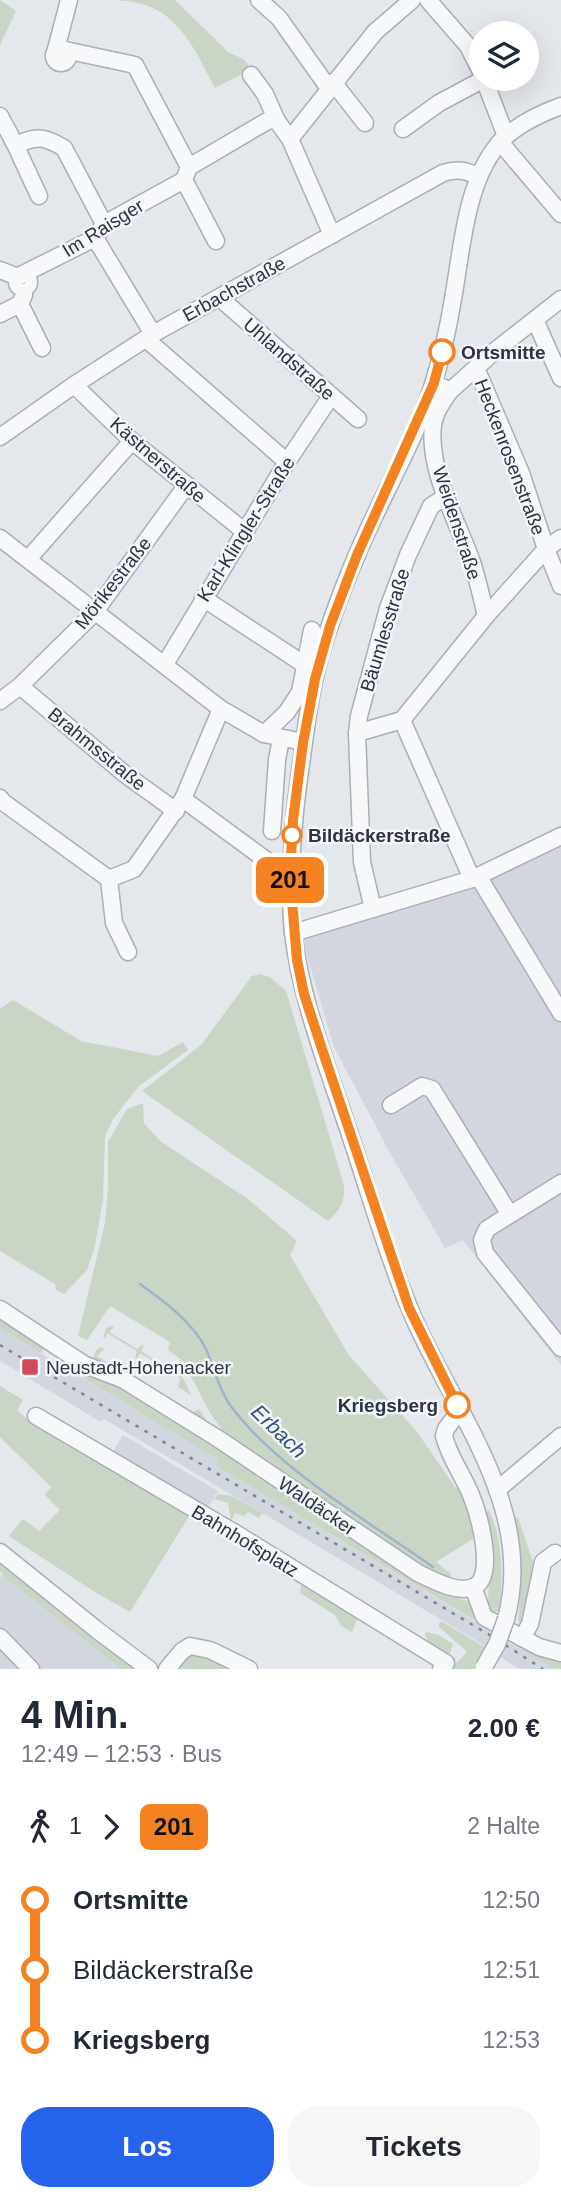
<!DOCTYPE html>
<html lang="de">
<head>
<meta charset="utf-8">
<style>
	body { margin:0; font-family:Arial,sans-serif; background:#f6f6f7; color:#1f2937; height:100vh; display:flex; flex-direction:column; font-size:26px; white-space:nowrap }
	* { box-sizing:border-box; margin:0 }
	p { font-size:23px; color:#747a83 }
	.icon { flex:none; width:38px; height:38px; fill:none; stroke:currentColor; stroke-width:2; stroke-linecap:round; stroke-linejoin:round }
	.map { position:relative; height:1669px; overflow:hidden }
	.drawer { display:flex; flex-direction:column; background:#fff; flex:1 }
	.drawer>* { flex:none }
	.badge { padding:0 14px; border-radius:10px; font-size:24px; line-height:46px }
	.buttons { position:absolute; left:469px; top:21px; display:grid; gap:14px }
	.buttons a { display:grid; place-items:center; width:70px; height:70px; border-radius:50%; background:#fff; box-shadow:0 7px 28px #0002; font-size:35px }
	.map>.badge { position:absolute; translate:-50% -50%; box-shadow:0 0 0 4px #fff }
	.legs { display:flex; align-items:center; gap:10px; height:77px; padding:0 21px; font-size:23px }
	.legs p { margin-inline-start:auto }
	.summary { display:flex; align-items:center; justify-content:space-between; height:119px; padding:0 21px }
	h1 { font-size:38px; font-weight:700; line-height:52px }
	.action { display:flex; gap:14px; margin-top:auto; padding:14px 21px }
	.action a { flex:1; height:80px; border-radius:28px; background:#2563eb; color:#fff; font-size:28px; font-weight:700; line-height:80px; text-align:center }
	.action a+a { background:#f6f6f7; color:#1f2937 }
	ul { padding:0 21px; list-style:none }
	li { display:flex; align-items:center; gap:24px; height:70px; font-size:26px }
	li i { display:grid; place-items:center; width:10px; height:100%; margin:0 9px; background:currentColor }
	li i::after { content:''; width:18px; height:18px; margin:-9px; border:5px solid; border-radius:50%; background:#fff }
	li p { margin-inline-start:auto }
	li:first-child i { background:linear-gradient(#0000 50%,currentColor 0) }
	li:last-child i { background:linear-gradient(currentColor 50%,#0000 0) }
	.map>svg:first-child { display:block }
	.built { fill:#d2d6de }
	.green { fill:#c9d6c5 }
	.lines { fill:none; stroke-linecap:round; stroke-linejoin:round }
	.stream { stroke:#9fb4cc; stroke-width:2.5 }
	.minor-casing { stroke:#a9aeb7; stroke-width:19 }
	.minor { stroke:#f7f8fa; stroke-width:16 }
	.rail { stroke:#7d8696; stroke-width:2.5; stroke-dasharray:3.5 7; stroke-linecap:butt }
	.minor-bridge-casing { stroke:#a9aeb7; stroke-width:19; stroke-linecap:butt }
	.minor-bridge { stroke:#f7f8fa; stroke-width:16 }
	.line-1-casing { stroke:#fff; stroke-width:16 }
	.line-1 { stroke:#f58220; stroke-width:10 }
	.stop-1-dot { fill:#fff; stroke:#f58220; stroke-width:3.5 }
	.poi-dot { fill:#d1495b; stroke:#f4f6f9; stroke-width:2.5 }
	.labels { text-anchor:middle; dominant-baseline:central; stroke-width:5; stroke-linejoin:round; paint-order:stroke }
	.street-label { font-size:19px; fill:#2b3445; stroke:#f4f6f9 }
	.stop-label { font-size:19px; font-weight:bold; fill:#2b3445; stroke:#f4f6f9; text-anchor:start }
	.poi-label { font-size:19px; fill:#2b3445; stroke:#f4f6f9; text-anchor:start }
	.water-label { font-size:21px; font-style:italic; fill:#34527a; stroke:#f4f6f9 }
</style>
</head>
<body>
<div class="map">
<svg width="561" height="1669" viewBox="0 0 561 1669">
	<rect width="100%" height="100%" fill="#e4e7ec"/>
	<g class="built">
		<path d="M561,825V1365L463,1240L445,1248L390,1153L334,1047L301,935L367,907L473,869Z"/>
		<path d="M0,1329L220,1460L216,1466L554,1669H519L480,1643L348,1564L104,1419L101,1422L0,1361Z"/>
		<path d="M123,1435L218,1491L207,1509L111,1455Z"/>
		<path d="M0,1575L4,1577L121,1669H0Z"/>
	</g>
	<g class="green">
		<path d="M0,0L16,11L0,45Z"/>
		<path d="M115,0H175L228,52L243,59L252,69L215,88C197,55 182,15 142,4C133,1 124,1 115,0Z"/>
		<path d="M260,974L270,977L286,991L344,1185C345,1202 341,1209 328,1221L142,1091L201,1045L252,976Z"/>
		<path d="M13,1000L81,1041L158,1056L183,1042L188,1050L139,1086L113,1119L105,1137L103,1199L95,1246L87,1270L64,1294L56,1290L55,1284L0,1251V1009Z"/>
		<path d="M143,1103L144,1123L160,1141L248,1199L297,1241L290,1255L348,1354L417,1432L455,1487L462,1491L476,1537L436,1562L451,1574L449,1582L416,1569L233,1444L210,1413L183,1361L168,1350L170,1342L110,1306L87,1340L78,1336L105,1223L108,1186V1142L127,1109Z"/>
		<path d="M0,1320L45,1347L41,1353L0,1329Z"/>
		<path d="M111,1326L114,1327L109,1332L137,1349L142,1345L144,1346L141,1351L167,1368L174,1364L178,1367L191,1395L178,1387L180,1378L140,1353L137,1359L135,1358L137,1351L107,1333L105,1339L103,1337L106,1328Z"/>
		<path d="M101,1347L104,1349L97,1356L189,1414L199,1409L210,1426L92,1360L97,1349Z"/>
		<path d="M91,1370L112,1379L436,1586L457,1598L469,1601L477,1613L474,1620L216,1466L219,1460L83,1378Z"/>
		<path d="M0,1386L23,1400L17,1410L31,1423L71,1444L191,1513L130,1612L98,1594L9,1536L23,1519L39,1531L60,1510L45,1495L51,1487L0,1437Z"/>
		<path d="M218,1494L232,1496L262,1513L259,1518L248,1512L244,1516L235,1513L231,1521L228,1503L214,1499Z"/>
		<path d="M489,1510C504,1542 502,1576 500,1611L494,1612L487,1609L492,1554L483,1514Z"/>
		<path d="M518,1517L533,1562L534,1574L523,1626L518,1620C522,1584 520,1553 512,1518Z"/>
		<path d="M0,1560L143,1669H121L4,1577L0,1571Z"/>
		<path d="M304,1584L359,1615L352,1632L341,1626L335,1615L300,1593L301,1586Z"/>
		<path d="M441,1621L486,1648L475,1669H451L467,1652L438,1626Z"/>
		<path d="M426,1632L439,1635L453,1644L450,1653C437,1654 429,1645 425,1634Z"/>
		<path d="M523,1645L561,1656V1669H554L521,1649Z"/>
		<path d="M195,1652L236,1669H175L177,1664Z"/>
	</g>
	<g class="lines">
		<path class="stream" d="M140,1284C164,1301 194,1323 207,1351C214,1369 219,1389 230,1405C277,1469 368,1521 433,1567"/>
		<defs>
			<g id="minor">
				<path d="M259,0L279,18L330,90"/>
				<path d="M428,0L468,46L481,72"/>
				<circle cx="61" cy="56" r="7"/>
				<path d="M65,50L135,65L189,167"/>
				<path d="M55,53L69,0"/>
				<path d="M251,75L265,94L277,121"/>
				<path d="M484,79L506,136"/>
				<path d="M333,82L365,123"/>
				<path d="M0,116L18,150"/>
				<path d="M403,129L439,103L484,79"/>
				<path d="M290,139L375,32L412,0"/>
				<path d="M23,142C40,135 48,139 64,148L104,224"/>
				<path d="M500,142L561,214"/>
				<path d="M19,153L39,196"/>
				<path d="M184,180L216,241"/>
				<path d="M95,238L153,334"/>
				<path d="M0,270L18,277"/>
				<path d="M21,275L95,238L104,224L184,180L189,167L269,120L277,121L290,139L332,235"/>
				<circle cx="23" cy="282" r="6"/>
				<path d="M220,298L358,419"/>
				<path d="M20,304L42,348"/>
				<path d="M0,314L20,304L24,295"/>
				<path d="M535,320L561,378"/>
				<path d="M146,339L287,462"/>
				<path d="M476,368L521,473L546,549L561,586"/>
				<path d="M74,385L132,441L244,531"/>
				<path d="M442,387L450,391L496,350L561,299"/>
				<path d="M450,391C443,401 435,412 433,425C428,468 454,515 469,554C477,574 481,596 486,616"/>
				<path d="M0,437L74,385L153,334L443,173C458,168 466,171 479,176"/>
				<path d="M0,538L221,709L264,734L303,742"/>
				<path d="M29,558L132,441"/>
				<path d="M203,598L305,665"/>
				<path d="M165,664L287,462L331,396"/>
				<path d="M20,686L126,775L176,811"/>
				<path d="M0,701L20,686L94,613L186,486"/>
				<path d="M402,720L472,879"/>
				<path d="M357,733L402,720L486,616L546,549L561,538"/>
				<path d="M264,734L287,712L300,692L312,630"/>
				<path d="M0,798L3,802L109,879L114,923L128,952"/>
				<path d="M183,799L266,860"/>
				<path d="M272,831L277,760L281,739"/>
				<path d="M478,876L561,1013"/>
				<path d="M109,879L134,869L183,799L221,709"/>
				<path d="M373,909L362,862L357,733L359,716L388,608L408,555L431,506L445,497"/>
				<path d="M293,933L472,879L561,836"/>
				<path d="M391,1105L422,1086L432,1089L509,1213"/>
				<path d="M561,1183L487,1229L482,1240L485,1253L561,1348"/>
				<path d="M0,1309L85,1365L122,1379L217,1438L418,1573C433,1580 457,1594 474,1587C497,1576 478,1512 471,1495C463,1475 449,1457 444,1436L446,1429L460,1410"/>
				<path d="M36,1416L235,1533L446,1663L441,1669"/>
				<path d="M497,1490L561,1436"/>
				<path d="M0,1552L97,1630L149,1669"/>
				<path d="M473,1587L484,1617L539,1647L561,1653"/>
				<path d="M506,1619C537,1505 449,1406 409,1307C385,1249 368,1188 348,1129C327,1065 301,1000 293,933C288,880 292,830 299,778C304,746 307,713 314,681C324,636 341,592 359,550C384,491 420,433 437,371C444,347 449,323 453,299C462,249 466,175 504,138C519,124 542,113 561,106"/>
				<path d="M0,1637L31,1669"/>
				<path d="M522,1638L530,1624L543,1562L555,1553"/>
				<path d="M167,1669L182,1651L190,1646L210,1650L249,1669"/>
			</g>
		</defs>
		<use href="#minor" class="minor-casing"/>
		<use href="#minor" class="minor"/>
		<path class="rail" d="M0,1345L488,1634L543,1669"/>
		<defs>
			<path id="minor-bridge" d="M484,1667L497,1644L506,1619"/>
		</defs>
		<use href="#minor-bridge" class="minor-bridge-casing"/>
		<use href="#minor-bridge" class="minor-bridge"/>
	</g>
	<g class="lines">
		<defs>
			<path id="line-1" d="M442,352L434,383L357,555L330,626L315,679L303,743L293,820L290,877L297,960L304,994L322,1049L409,1308L457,1405"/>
		</defs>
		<use href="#line-1" class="line-1-casing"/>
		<use href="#line-1" class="line-1"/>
	</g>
	<g class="stop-1-dot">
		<circle cx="442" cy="352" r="12"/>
		<circle cx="292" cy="835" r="9"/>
		<circle cx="457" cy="1405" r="12"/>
	</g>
	<rect class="poi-dot" x="21" y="1358" width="18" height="18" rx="3.5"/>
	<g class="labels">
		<g class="street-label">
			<text transform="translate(103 228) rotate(-32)">Im Raisger</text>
			<text transform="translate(234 289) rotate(-29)">Erbachstraße</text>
			<text transform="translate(289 359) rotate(41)">Uhlandstraße</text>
			<text transform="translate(510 457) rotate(69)">Heckenrosenstraße</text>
			<text transform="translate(158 460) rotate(41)">Kästnerstraße</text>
			<text transform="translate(457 523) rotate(72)">Weidenstraße</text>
			<text transform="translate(246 529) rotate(-58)">Karl-Klingler-Straße</text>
			<text transform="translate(113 583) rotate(-52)">Mörikestraße</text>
			<text transform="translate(385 630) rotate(-73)">Bäumlesstraße</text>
			<text transform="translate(97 749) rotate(39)">Brahmsstraße</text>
			<text transform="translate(317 1506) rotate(34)">Waldäcker</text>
			<text transform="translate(245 1541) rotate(31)">Bahnhofsplatz</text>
		</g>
		<g class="stop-label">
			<text x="461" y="352">Ortsmitte</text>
			<text x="308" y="835">Bildäckerstraße</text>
			<text x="438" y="1405" text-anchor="end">Kriegsberg</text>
		</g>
		<g class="poi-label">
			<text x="46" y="1367">Neustadt-Hohenacker</text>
		</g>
		<g class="water-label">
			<text transform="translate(279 1431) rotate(44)">Erbach</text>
		</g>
	</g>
</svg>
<div class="buttons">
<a><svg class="icon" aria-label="layers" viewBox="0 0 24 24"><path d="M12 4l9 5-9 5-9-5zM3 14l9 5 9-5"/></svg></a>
</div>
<b class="badge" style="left:290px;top:880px;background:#f58220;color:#111">201</b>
</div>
<section class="drawer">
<div class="summary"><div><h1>4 Min.</h1><p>12:49 – 12:53 · Bus</p></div><b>2.00 €</b></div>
<div class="legs"><svg class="icon" aria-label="walk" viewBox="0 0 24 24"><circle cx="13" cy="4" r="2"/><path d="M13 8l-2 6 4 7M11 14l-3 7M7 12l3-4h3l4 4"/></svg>1<svg class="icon" aria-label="forward" viewBox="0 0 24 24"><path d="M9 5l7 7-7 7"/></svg><b class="badge" style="background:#f58220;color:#111">201</b><p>2 Halte</p></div>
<ul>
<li><i style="color:#f58220"></i><b>Ortsmitte</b><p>12:50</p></li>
<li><i style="color:#f58220"></i><span>Bildäckerstraße</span><p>12:51</p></li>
<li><i style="color:#f58220"></i><b>Kriegsberg</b><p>12:53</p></li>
</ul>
<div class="action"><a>Los</a><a>Tickets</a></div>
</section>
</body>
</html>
